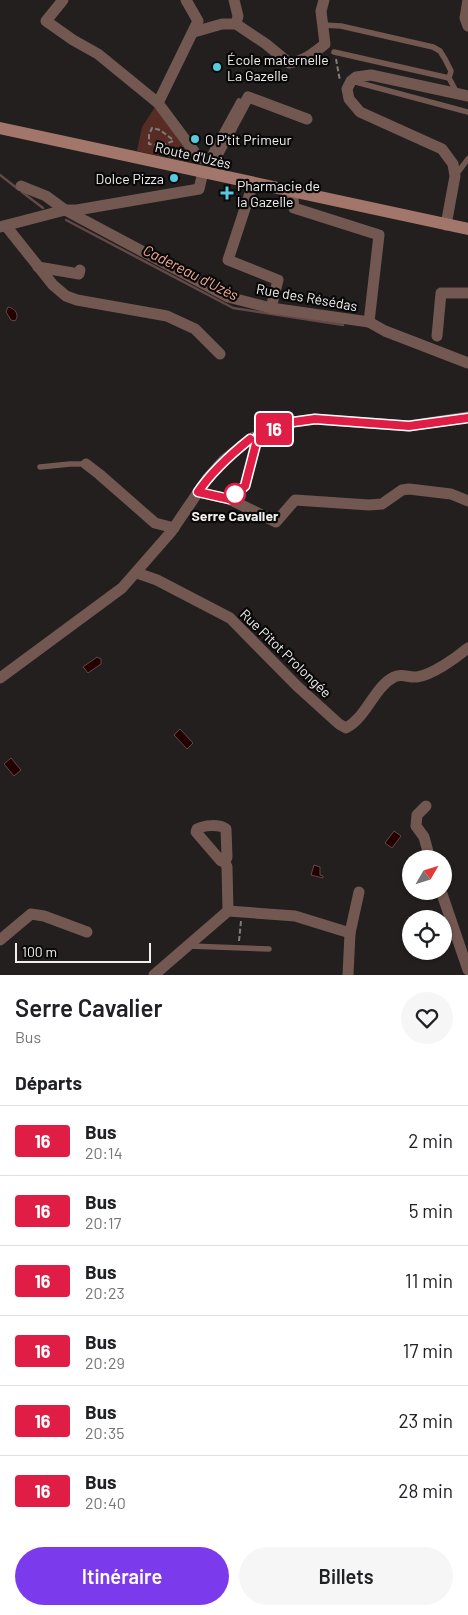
<!DOCTYPE html>
<html lang="fr">
<head>
<meta charset="utf-8">
<style>
	body { margin:0; font-family:Barlow,sans-serif; background:#f6f6f6; color:#202124; height:100vh; display:flex; flex-direction:column; font-size:19px; white-space:nowrap }
	* { box-sizing:border-box; margin:0 }
	p { font-size:16px; color:#757577 }
	.icon { flex:none; width:28px; height:28px; fill:none; stroke:currentColor; stroke-width:2; stroke-linecap:round; stroke-linejoin:round }
	.map { position:relative; height:975px; overflow:hidden }
	.panel { display:flex; flex-direction:column; background:#fff; flex:1 }
	.panel>* { flex:none }
	.badge { padding:0 10px; border-radius:4px; font-size:18px; line-height:32px }
	.needle { width:32px; rotate:51deg }
	.buttons { position:absolute; left:402px; top:850px; display:grid; gap:10px }
	.buttons a { display:grid; place-items:center; width:50px; height:50px; border-radius:50%; background:#fff; box-shadow:0 1px 4px #0004; font-size:25px }
	.scale { position:absolute; left:15px; bottom:12px; width:136px; box-sizing:border-box; padding-left:5px; border:2px solid #f1efee; border-top:0; font-size:14px; line-height:18px; white-space:nowrap; color:#f1efee; -webkit-text-stroke:4px #0a0909; paint-order:stroke }
	.map>.badge { position:absolute; translate:-50% -50%; box-shadow:0 0 0 2px #fff }
	h2 { padding:0 15px; font-size:19px; line-height:45px }
	.round { display:grid; place-items:center; flex:none; width:52px; height:52px; border-radius:26px; background:#f6f6f6 }
	.head { display:flex; align-items:center; justify-content:space-between; height:85px; padding:0 15px }
	h1 { font-size:24px; font-weight:600; line-height:38px }
	.button { display:flex; gap:10px; margin-top:auto; padding:10px 15px }
	.button a { flex:1; height:58px; border-radius:30px; background:#7c3aed; color:#fff; font-size:20px; font-weight:600; line-height:58px; text-align:center }
	.button a+a { background:#f6f6f6; color:#202124 }
	ul { padding:0; list-style:none }
	li { display:flex; align-items:center; gap:15px; height:70px; padding:0 15px; border-top:1px solid #e0e0e0 }
	li div { flex:1 }
	li b { display:block; font-size:19px }
	li em { font-style:normal }
	li .badge { min-width:55px; font-weight:700; text-align:center }
	.map>svg:first-child { display:block }
	.green { fill:#572c24 }
	.water { fill:#250000; stroke:#624847 }
	.lines { fill:none; stroke-linecap:round; stroke-linejoin:round }
	.stream { stroke:#624847; stroke-width:2.5 }
	.path { stroke:#807d7c; stroke-width:2; stroke-dasharray:5 2.5; stroke-linecap:butt }
	.lane { stroke:#735751; stroke-width:5.5 }
	.street { stroke:#735751; stroke-width:11 }
	.secondary { stroke:#a3766c; stroke-width:12 }
	.line-casing { stroke:#fff; stroke-width:11 }
	.line { stroke:#df1d45; stroke-width:8 }
	.poi-dot { fill:#55cae0; stroke:#0a0909; stroke-width:2 }
	.stop-dot { fill:#fff; stroke:#df1d45; stroke-width:2.5 }
	.labels { text-anchor:middle; dominant-baseline:central; stroke-width:4.5; stroke-linejoin:round; paint-order:stroke }
	.poi-label { font-size:14px; fill:#f1efee; stroke:#0a0909; text-anchor:start }
	.street-label { font-size:14px; fill:#f1efee; stroke:#0a0909 }
	.stop-label { font-size:14px; font-weight:bold; fill:#f1efee; stroke:#0a0909 }
	.water-label { font-size:15px; font-style:italic; fill:#f7aa9a; stroke:#0a0909 }
</style>
</head>
<body>
<div class="map">
<svg width="468" height="975" viewBox="0 0 468 975">
	<rect width="100%" height="100%" fill="#221f1e"/>
	<path class="green" d="M155,107L193,154L187,162L168,157L169,153L163,151L161,156L137,151L142,127Z"/>
	<g class="water">
		<path d="M8,307C15,308 20,315 15,321L11,320L6,312Z"/>
		<path d="M97,657L101,659V664L88,673L83,667Z"/>
		<path d="M180,729L193,743L187,749L174,735Z"/>
		<path d="M11,758L21,770L14,776L4,764Z"/>
		<path d="M394,831L401,836L392,848L385,843Z"/>
		<path d="M314,865L320,867V875L323,876V878L311,875Z"/>
	</g>
	<g class="lines">
		<g class="stream">
			<path d="M0,175L18,189"/>
			<path d="M22,192L43,208"/>
			<path d="M66,220L233,308L343,325"/>
		</g>
		<g class="path">
			<path d="M336,59L340,81"/>
			<path d="M172,139L160,130L152,128L149,135V144L161,146L173,141"/>
			<path d="M239,941L241,921"/>
		</g>
		<g class="lane">
			<path d="M323,25L341,26L433,47L440,51L445,59L451,71L449,78L457,93"/>
			<path d="M334,52L449,78"/>
			<path d="M352,81L468,112"/>
			<path d="M211,161L209,156L239,101"/>
			<path d="M455,176L468,159"/>
			<path d="M40,467L70,464H86"/>
			<path d="M229,499L245,486L258,436"/>
			<path d="M189,946L269,949"/>
		</g>
		<g class="street">
			<path d="M63,0L46,21L73,40L98,54L158,103L199,158L211,161"/>
			<path d="M234,0L238,16L236,24"/>
			<path d="M468,0L465,18L468,26"/>
			<path d="M194,32L222,24H236L266,44L289,63C304,61 314,53 325,44L321,11L324,0"/>
			<path d="M158,103L198,21L186,0"/>
			<path d="M211,161L215,159L248,97L307,119"/>
			<path d="M253,184L228,260L278,280L271,308"/>
			<path d="M21,186L46,196L65,210L228,297L271,308L369,322L385,331L468,363"/>
			<path d="M292,191L294,208L379,235L369,322"/>
			<path d="M446,225L455,176L453,164L442,149L360,112L349,99L347,89L351,81L356,77L371,75L468,96"/>
			<path d="M6,226L53,285L66,296L77,300L167,316L195,329L220,354"/>
			<path d="M0,227L65,210H77L199,189L203,172"/>
			<path d="M38,267L79,274L80,270"/>
			<path d="M437,336L441,293H468"/>
			<path d="M86,464L99,474L155,523L174,528"/>
			<path d="M198,492L229,499L276,522L295,500L369,505L382,504L402,490L409,489L451,494L468,501"/>
			<path d="M137,573L157,580L230,618L297,686L339,724L346,728C367,717 374,687 394,677C403,673 408,678 417,677C432,675 456,658 468,648"/>
			<path d="M0,678L122,588L171,532L207,479L224,460L250,439L286,423L315,419L409,426L468,417"/>
			<path d="M426,806L417,815L416,826L424,837L430,859"/>
			<path d="M225,862L221,861L196,832L197,829C204,825 219,824 226,829L227,857L225,862L227,867L228,911"/>
			<path d="M441,891L468,970"/>
			<path d="M0,940L31,914L44,916L87,932"/>
			<path d="M154,975L228,911L295,916L350,933"/>
			<path d="M348,975L350,933L359,892"/>
		</g>
		<path class="secondary" d="M0,128L468,229"/>
	</g>
	<g class="lines">
		<defs>
			<path id="line" d="M250,439C230,455 212,471 198,492L229,499L245,486L258,436L286,423L315,419L409,426L468,418"/>
		</defs>
		<use href="#line" class="line-casing"/>
		<use href="#line" class="line"/>
	</g>
	<g class="poi-dot">
		<circle cx="217" cy="67" r="5"/>
		<circle cx="195" cy="139" r="5"/>
		<circle cx="174" cy="178" r="5"/>
		<path d="M224.5 185.5h5v5h5v5h-5v5h-5v-5h-5v-5h5z"/>
	</g>
	<circle class="stop-dot" cx="235" cy="494" r="10"/>
	<g class="labels">
		<g class="poi-label">
			<text x="227" y="59">École maternelle<tspan x="227" dy="16">La Gazelle</tspan></text>
			<text x="205" y="139">O P'tit Primeur</text>
			<text x="164" y="178" text-anchor="end">Dolce Pizza</text>
			<text x="237" y="185">Pharmacie de<tspan x="237" dy="16">la Gazelle</tspan></text>
		</g>
		<g class="street-label">
			<text transform="translate(193 155) rotate(13)">Route d'Uzès</text>
			<text transform="translate(307 297) rotate(10)">Rue des Résédas</text>
			<text transform="translate(286 653) rotate(44)">Rue Pitot Prolongée</text>
		</g>
		<g class="stop-label">
			<text x="235" y="515">Serre Cavalier</text>
		</g>
		<g class="water-label">
			<text transform="translate(191 272) rotate(27)">Cadereau d'Uzès</text>
		</g>
	</g>
</svg>
<div class="buttons">
<a><svg class="needle" viewBox="-14 -14 28 28"><path d="M0-13l5 13h-10z" fill="#e53935"/><path d="M0 13l5-13h-10z" fill="#757577"/></svg></a>
<a><svg class="icon" aria-label="locate" viewBox="0 0 24 24"><circle cx="12" cy="12" r="6"/><path d="M12 2v4M12 18v4M2 12h4M18 12h4"/></svg></a>
</div>
<div class="scale">100 m</div>
<b class="badge" style="left:274px;top:429px;background:#df1d45;color:#fff">16</b>
</div>
<section class="panel">
<div class="head"><div><h1>Serre Cavalier</h1><p>Bus</p></div><a class="round"><svg class="icon" aria-label="heart" viewBox="0 0 24 24"><path d="M12 20l-8-8c-3-5 5-10 8-4 3-6 11-1 8 4z"/></svg></a></div>
<h2>Départs</h2>
<ul>
<li><span class="badge" style="background:#df1d45;color:#fff">16</span><div><b>Bus</b><p>20:14</p></div><em>2 min</em></li>
<li><span class="badge" style="background:#df1d45;color:#fff">16</span><div><b>Bus</b><p>20:17</p></div><em>5 min</em></li>
<li><span class="badge" style="background:#df1d45;color:#fff">16</span><div><b>Bus</b><p>20:23</p></div><em>11 min</em></li>
<li><span class="badge" style="background:#df1d45;color:#fff">16</span><div><b>Bus</b><p>20:29</p></div><em>17 min</em></li>
<li><span class="badge" style="background:#df1d45;color:#fff">16</span><div><b>Bus</b><p>20:35</p></div><em>23 min</em></li>
<li><span class="badge" style="background:#df1d45;color:#fff">16</span><div><b>Bus</b><p>20:40</p></div><em>28 min</em></li>
</ul>
<div class="button"><a>Itinéraire</a><a>Billets</a></div>
</section>
</body>
</html>
